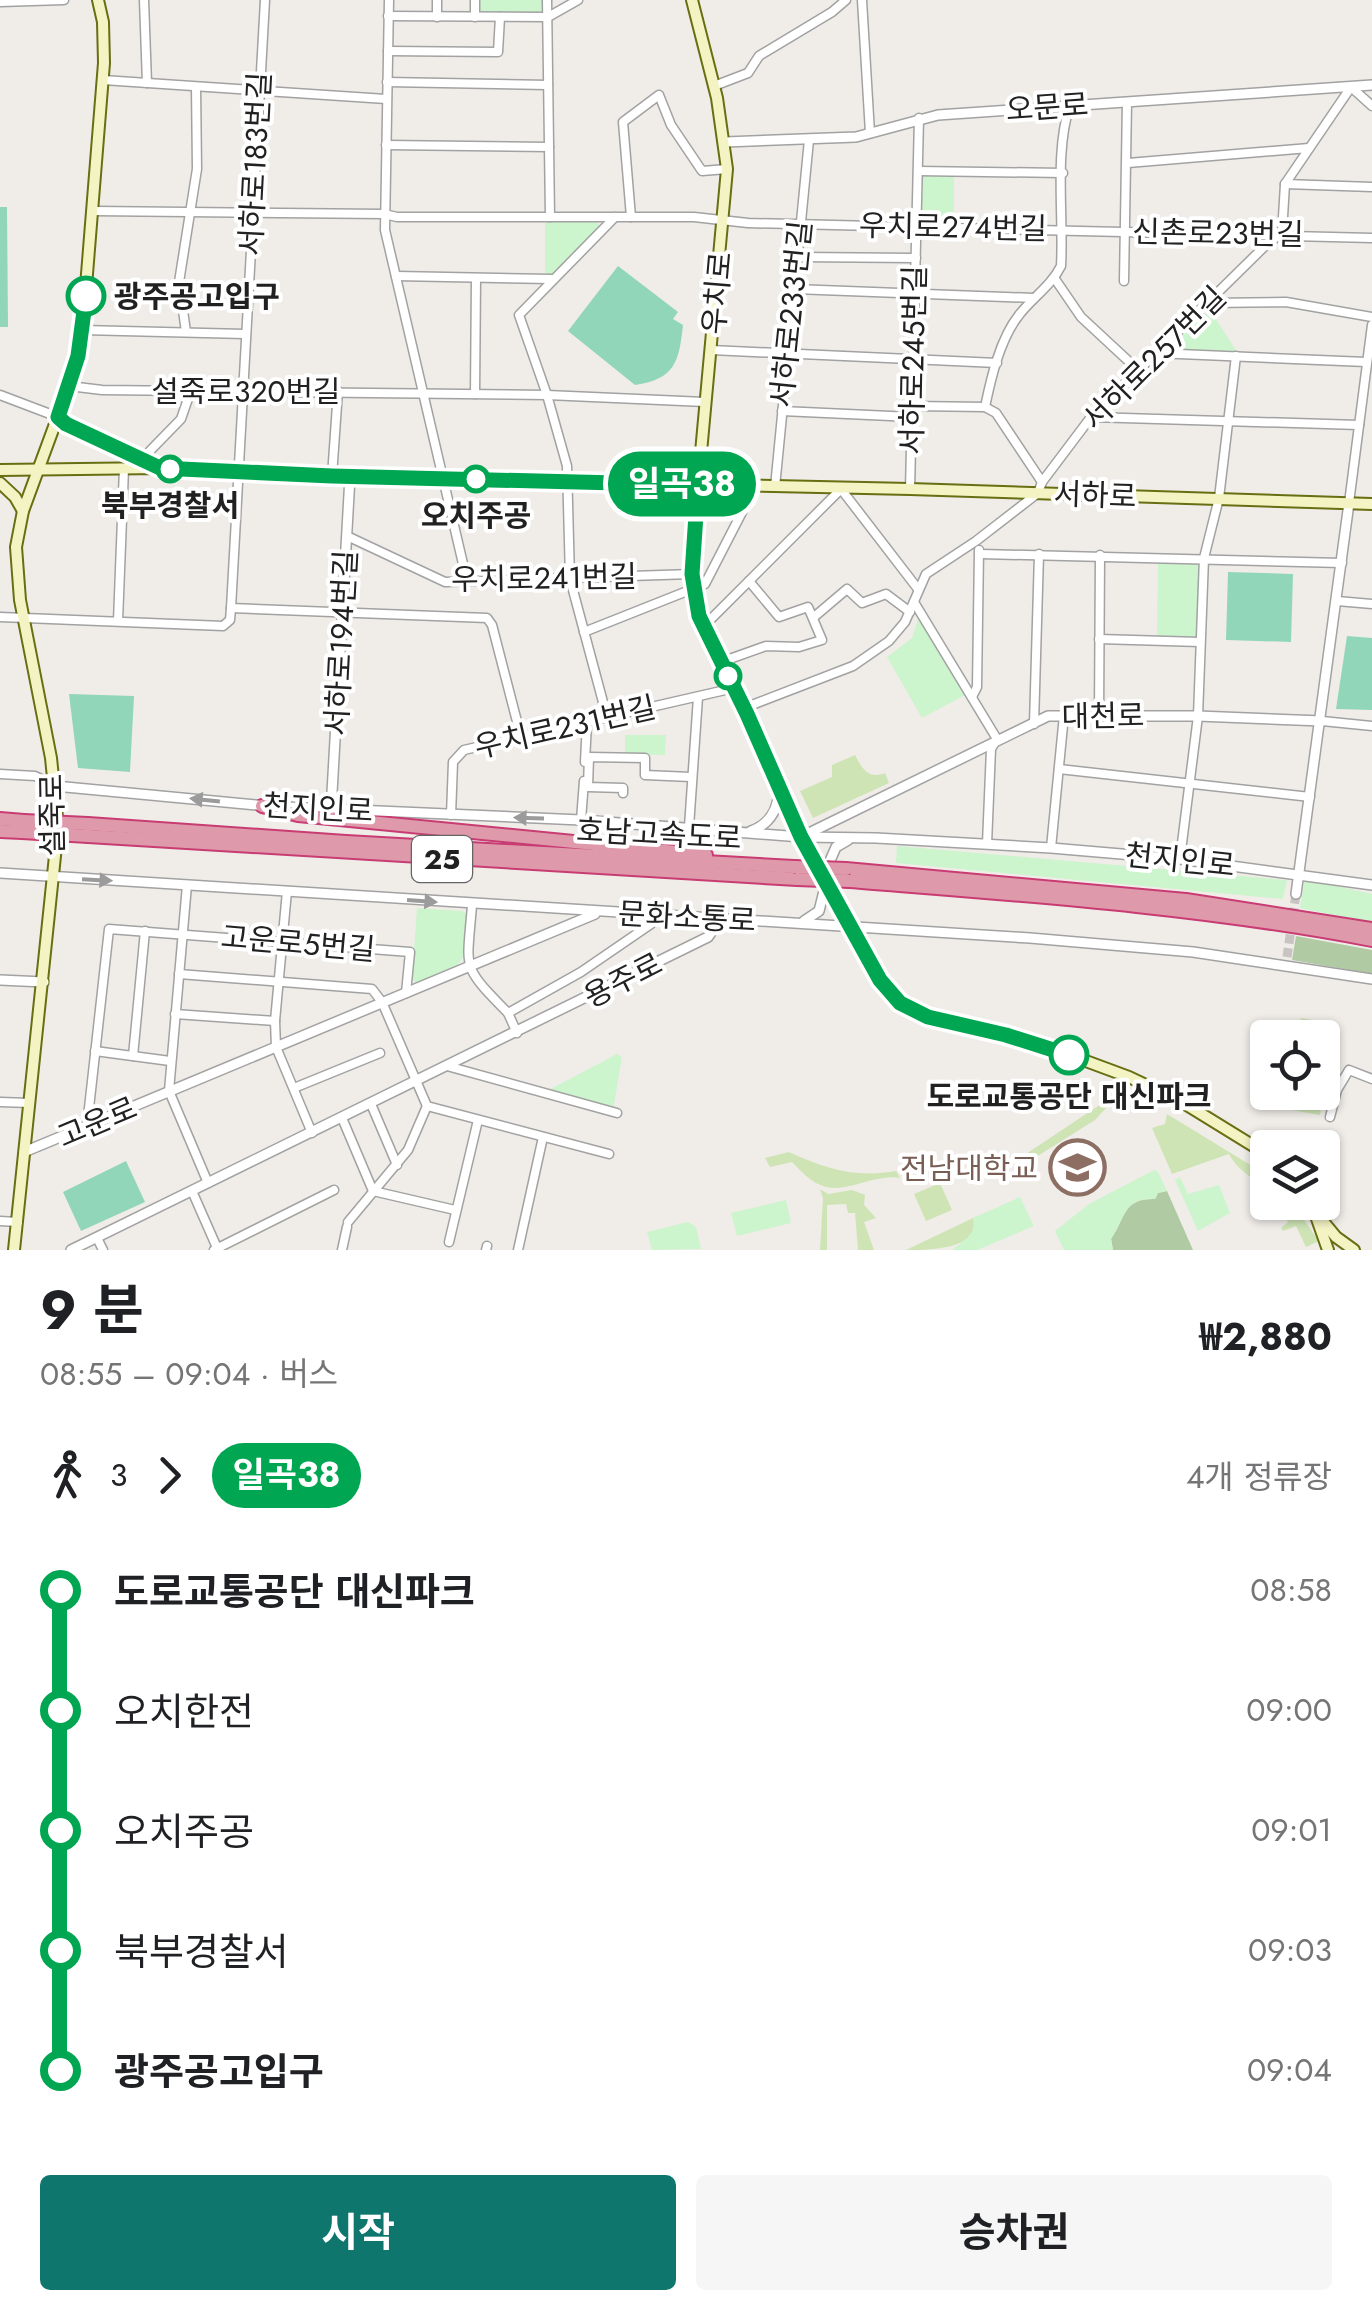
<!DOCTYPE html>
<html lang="ko">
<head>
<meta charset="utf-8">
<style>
	body { margin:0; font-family:Jost,"Noto Sans KR",sans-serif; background:#f6f6f6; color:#202124; height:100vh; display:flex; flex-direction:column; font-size:38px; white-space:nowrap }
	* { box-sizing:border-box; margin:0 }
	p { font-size:32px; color:#757577 }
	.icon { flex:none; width:55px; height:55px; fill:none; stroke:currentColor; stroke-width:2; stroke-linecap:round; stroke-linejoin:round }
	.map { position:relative; height:1250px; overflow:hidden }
	.details { display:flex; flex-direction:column; background:#fff; flex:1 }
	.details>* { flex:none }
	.badge { padding:0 20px; border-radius:32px; font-size:35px; line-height:65px }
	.controls { position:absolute; left:1250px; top:1020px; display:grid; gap:20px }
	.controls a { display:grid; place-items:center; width:90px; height:90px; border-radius:10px; background:#fff; box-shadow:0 2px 8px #0004; font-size:50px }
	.map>.badge { position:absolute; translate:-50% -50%; box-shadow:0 0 0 5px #fff }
	.legs { display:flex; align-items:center; gap:15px; height:110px; padding:0 40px; font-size:32px }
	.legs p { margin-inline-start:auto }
	.overview { display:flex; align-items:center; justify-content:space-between; height:170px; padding:0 40px }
	h1 { font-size:55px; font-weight:700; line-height:75px }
	.button { display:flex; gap:20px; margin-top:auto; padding:20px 40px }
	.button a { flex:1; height:115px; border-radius:10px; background:#0f766e; color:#fff; font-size:40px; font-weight:700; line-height:115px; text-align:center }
	.button a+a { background:#f6f6f6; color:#202124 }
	ul { padding:0 40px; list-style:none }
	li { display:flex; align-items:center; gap:35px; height:120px; font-size:38px }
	li i { display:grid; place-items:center; width:15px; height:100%; margin:0 12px; background:currentColor }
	li i::after { content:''; width:25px; height:25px; margin:-12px; border:8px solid; border-radius:50%; background:#fff }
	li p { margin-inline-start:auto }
	li:first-child i { background:linear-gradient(#0000 50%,currentColor 0) }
	li:last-child i { background:linear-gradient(currentColor 50%,#0000 0) }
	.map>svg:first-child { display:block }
	.grass { fill:#cee4b5 }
	.forest { fill:#b0cba3 }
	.park { fill:#ccf4cd }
	.pitch { fill:#91d6b8 }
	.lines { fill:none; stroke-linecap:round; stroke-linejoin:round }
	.tertiary-tunnel { stroke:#c7c4c1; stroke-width:9; stroke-dasharray:9 4.5; stroke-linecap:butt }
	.minor-casing { stroke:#a2a2a2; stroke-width:11 }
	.tertiary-casing { stroke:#a2a2a2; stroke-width:12 }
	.secondary-casing { stroke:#686e12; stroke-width:14 }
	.motorway-casing { stroke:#c83c73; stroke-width:16 }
	.minor { stroke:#fff; stroke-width:8 }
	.tertiary { stroke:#fff; stroke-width:9 }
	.secondary { stroke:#f3f3c4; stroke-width:10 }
	.motorway { stroke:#de9aaa; stroke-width:12 }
	.motorway-bridge-casing { stroke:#c83c73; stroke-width:16; stroke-linecap:butt }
	.motorway-bridge { stroke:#de9aaa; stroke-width:12 }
	.oneway { fill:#9b9b9b }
	.line-1-casing { stroke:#fff; stroke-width:22 }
	.line-1 { stroke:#00a651; stroke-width:15 }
	.stop-1-dot { fill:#fff; stroke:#00a651; stroke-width:5 }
	.labels { text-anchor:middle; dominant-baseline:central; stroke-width:8; stroke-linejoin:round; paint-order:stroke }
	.shield { fill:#fff; stroke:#646464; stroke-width:2.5 }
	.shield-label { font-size:28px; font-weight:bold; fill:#212121 }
	.street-label { font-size:30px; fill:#212121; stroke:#fff }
	.stop-label { font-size:30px; font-weight:bold; fill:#212121; stroke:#fff }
	.education-label { font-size:30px; fill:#785e54; stroke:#fff; text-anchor:end }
</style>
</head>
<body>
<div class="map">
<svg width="1372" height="1250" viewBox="0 0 1372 1250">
	<rect width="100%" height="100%" fill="#f0ede9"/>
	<g class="grass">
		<path d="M855,755C862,768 868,780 885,773L889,783L813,818L800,791L832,777V765Z"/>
		<path d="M1301,1018L1335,1024L1320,1115L1286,1109L1289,1093L1322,1092V1038L1298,1037Z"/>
		<path d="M1119,1092L1132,1099L1127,1108L1107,1107L1095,1120L1028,1162L1020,1158Z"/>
		<path d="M1167,1114L1257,1169L1267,1179L1268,1202L1292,1203L1319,1241L1306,1247L1296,1226L1283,1231L1281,1228L1288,1222L1281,1212L1260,1214L1255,1204L1266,1198C1254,1173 1240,1175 1229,1154L1172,1174L1152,1128L1165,1124Z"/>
		<path d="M789,1152C826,1169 855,1178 896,1171L900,1178C873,1173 843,1197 818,1184C809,1180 799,1169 792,1162L770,1167L765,1158Z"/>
		<path d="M940,1183L952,1210L926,1221L914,1194Z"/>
		<path d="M820,1189L828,1194L852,1190L865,1195L864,1205L876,1218L864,1222L874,1250H858L855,1213H848L846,1204L827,1205V1250H820L823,1198Z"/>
		<path d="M973,1218C981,1250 929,1250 906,1250Z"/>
	</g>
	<g class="forest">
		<path d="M1296,936L1372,950V974L1292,960Z"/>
		<path d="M1167,1191L1193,1250H1113L1111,1239C1126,1217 1123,1198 1155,1199L1158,1193Z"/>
	</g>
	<g class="park">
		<rect x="477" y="0" width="66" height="13"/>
		<path d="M922,176H954V223H921Z"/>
		<path d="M545,220H595L600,227L553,274L545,276Z"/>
		<path d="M1210,310L1237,352L1164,350Z"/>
		<path d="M1158,560L1201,561L1198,637L1194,640L1157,638Z"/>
		<path d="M919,616L967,694L922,718L887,657L912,638Z"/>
		<path d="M625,735H666L665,755L625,754Z"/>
		<path d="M897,846L1287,880L1283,899L896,863Z"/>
		<path d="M1305,879L1372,894V923L1300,908Z"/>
		<path d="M417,908L463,911L468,916C464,971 466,964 416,984L412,977Z"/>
		<path d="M617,1054L622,1057L613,1110L545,1092Z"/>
		<path d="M1154,1170L1158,1172L1167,1191L1158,1193L1155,1199C1123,1198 1126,1217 1111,1239L1113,1250H1064L1055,1231L1089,1204Z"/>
		<path d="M1180,1177L1188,1194L1219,1185L1230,1213L1198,1231L1175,1180Z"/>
		<path d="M1020,1197L1034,1226L977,1250H952C963,1241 978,1234 973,1218Z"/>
		<path d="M786,1200L791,1223L737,1236L731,1213Z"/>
		<path d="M688,1222L696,1227L701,1249L652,1250L647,1232Z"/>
	</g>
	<g class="pitch">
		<path d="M0,207H7L8,327H0Z"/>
		<path d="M618,266L678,312L673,319L683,325C679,362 675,379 635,385L568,331Z"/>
		<path d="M1228,572L1293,574L1291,642L1226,640Z"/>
		<path d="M1347,636L1372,638V710L1336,709Z"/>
		<path d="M69,694L134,696L130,772L78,768Z"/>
		<path d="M126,1161L145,1202L81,1231L63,1192Z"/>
	</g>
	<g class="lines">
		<path class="tertiary-tunnel" d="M1287,957L1296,894"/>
		<defs>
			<g id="minor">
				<path d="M144,0L147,83"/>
				<path d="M265,0L231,608L487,618L492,625L521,737"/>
				<path d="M389,0L385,230L467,581"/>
				<path d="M475,0V17"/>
				<path d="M547,0L550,217"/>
				<path d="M862,0L870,133"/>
				<path d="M0,2L64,0"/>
				<path d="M388,16L548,17L578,0"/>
				<path d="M437,17V0"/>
				<path d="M388,51L498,52L500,17"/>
				<path d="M103,80L386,99"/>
				<path d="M387,82L548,85"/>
				<path d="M714,86L748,73L759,56L832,12L846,0"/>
				<path d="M386,145L549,147"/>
				<path d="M1128,163L1309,148"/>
				<path d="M918,171L1063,173"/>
				<path d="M1285,184L1372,187"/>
				<path d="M94,211L384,214L397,217H694L748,223L1372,238"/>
				<path d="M631,217L623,122L659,95L671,125L702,171L727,169"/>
				<path d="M797,257L916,258"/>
				<path d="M396,276L551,279"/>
				<path d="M1055,279L1081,317L1137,369"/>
				<path d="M1124,281L1127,102"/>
				<path d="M794,289L1034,298"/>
				<path d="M1209,303L1286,302L1372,317"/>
				<path d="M82,330L245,334"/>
				<path d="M186,332L179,282L197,169L196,87"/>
				<path d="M711,350L997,363"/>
				<path d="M1156,353L1366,362"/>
				<path d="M69,386L102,390L547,395L705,402"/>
				<path d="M475,394L476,278"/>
				<path d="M0,395L58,417L67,425L159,468"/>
				<path d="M912,406L985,407"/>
				<path d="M782,411L912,417"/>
				<path d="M1091,417L1359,425"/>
				<path d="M142,459L181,419L191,390"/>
				<path d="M332,476L338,391"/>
				<path d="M1042,482L996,413L985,407C991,378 1000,339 1019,315C1032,298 1051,286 1061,266C1064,217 1054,151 1070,105"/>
				<path d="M775,487L809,140"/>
				<path d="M910,489L919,118"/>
				<path d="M1349,503L1372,325"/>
				<path d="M347,536L445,582L692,574"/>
				<path d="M981,554L1342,563"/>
				<path d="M1337,601L1372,604"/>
				<path d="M914,602L997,739L991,749L987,844"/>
				<path d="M0,617L223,626L230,620L231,608"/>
				<path d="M814,617L847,589L862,603L886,594L910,612"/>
				<path d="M118,621L124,468"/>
				<path d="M704,626L841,489L918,589"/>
				<path d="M584,632L705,584L755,487"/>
				<path d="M1099,639L1200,642"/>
				<path d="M721,662L766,646L799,647L822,640L808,607L779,617L749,581"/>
				<path d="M972,697L977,687L979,550"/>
				<path d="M744,708L853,666L889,641L905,622L926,574L976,541L1038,493L1042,482L1091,417L1267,244L1282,233L1285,184L1351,87L1372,106"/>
				<path d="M1099,714L1100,555"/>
				<path d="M607,717L570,579L567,466L547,395L519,315L615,217"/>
				<path d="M1322,721L1372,726"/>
				<path d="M1034,724L1039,554"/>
				<path d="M585,762L587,722"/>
				<path d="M1059,769L1310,797"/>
				<path d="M0,774L35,776L54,785"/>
				<path d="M623,793V788L588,787L589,757L645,758V775L691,777"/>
				<path d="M451,815L453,762L464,750L734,688"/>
				<path d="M581,820L584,781"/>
				<path d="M689,827L698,697"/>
				<path d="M1051,848L1064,715"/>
				<path d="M1180,859L1198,716L1204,558L1219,498L1236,356"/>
				<path d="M187,885L169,1091L208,1183"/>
				<path d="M287,891L275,1021L276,1047L312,1133"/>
				<path d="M472,905C467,971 460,964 508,1013"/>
				<path d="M179,974L372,989L382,1002L427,1106L609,1154"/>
				<path d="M175,1014L275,1021"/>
				<path d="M517,1033L508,1013L581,972L651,924L656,915"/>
				<path d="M95,1051L170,1061"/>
				<path d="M133,1056L145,931"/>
				<path d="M447,1066L617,1113"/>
				<path d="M294,1088L380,1053"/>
				<path d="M0,1102L30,1103"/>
				<path d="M371,1104L397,1165"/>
				<path d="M1330,1117L1337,1090L1349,1070L1372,1079"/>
				<path d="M342,1118L373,1191"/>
				<path d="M87,1126L109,929L410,952L406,993"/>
				<path d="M192,1191L218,1250"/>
				<path d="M373,1191L455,1210"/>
				<path d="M0,1221L18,1222"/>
				<path d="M348,1222L408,1150L427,1106"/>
				<path d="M97,1238L103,1250"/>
				<path d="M449,1242L478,1120"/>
				<path d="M214,1250L334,1190"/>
				<path d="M342,1250L347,1227"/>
				<path d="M486,1250L487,1246"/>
				<path d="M518,1250L543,1137"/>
			</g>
			<g id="tertiary">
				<path d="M725,142L856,137L938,115L1372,85"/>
				<path d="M55,786L267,806"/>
				<path d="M287,807L581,820L801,837L876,838L1051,848L1180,859L1372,885"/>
				<path d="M331,810L350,477"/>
				<path d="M751,831C770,824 778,810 779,790"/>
				<path d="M803,836L1048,716H1198L1322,721"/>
				<path d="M826,870L836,847L848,840"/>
				<path d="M0,873L1030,938L1193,952L1372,979"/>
				<path d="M1296,894L1349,503"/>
				<path d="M804,921L819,911L826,883"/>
				<path d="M0,980L44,982"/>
				<path d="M24,1152L595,914"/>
				<path d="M71,1250L708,937L721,918"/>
			</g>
			<g id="secondary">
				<path d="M692,0L717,98L727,169L698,485L693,590L700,619L747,714L801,837L880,980L900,1003L928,1017L1048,1047L1129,1077L1182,1102L1268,1155"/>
				<path d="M0,470L159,468L332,476L910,489L1372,504"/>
				<path d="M0,483L15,497L23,511"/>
				<path d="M1307,1202L1336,1237L1354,1250"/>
				<path d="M1316,1216L1328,1250"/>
				<path d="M14,1250L58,827L51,758L20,600L16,547L23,511L69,386L82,336L104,63L103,22L98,0"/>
			</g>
			<g id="motorway">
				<path d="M262,806L298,815L706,855"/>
				<path d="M0,819L24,821"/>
				<path d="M88,824L346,842L794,867"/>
				<path d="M0,831L22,832"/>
				<path d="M88,836L797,879"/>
				<path d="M846,869L1186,900L1372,929"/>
				<path d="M850,881C1024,895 1201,907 1372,940"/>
			</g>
		</defs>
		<use href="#minor" class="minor-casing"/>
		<use href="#tertiary" class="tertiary-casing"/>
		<use href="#secondary" class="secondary-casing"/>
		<use href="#motorway" class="motorway-casing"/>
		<use href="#minor" class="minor"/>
		<use href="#tertiary" class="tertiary"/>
		<use href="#secondary" class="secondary"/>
		<use href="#motorway" class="motorway"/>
		<defs>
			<g id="motorway-bridge">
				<path d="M24,821L88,824"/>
				<path d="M22,832L88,836"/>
				<path d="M794,867L846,869"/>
				<path d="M797,879L850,881"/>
			</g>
		</defs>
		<use href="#motorway-bridge" class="motorway-bridge-casing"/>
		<use href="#motorway-bridge" class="motorway-bridge"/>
	</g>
	<defs><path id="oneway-solid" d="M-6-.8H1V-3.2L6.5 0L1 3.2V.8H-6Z" transform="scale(2.5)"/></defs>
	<g class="oneway">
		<use href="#oneway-solid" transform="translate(205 800) rotate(-174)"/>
		<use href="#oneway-solid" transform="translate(529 818) rotate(-178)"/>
		<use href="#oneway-solid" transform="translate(97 880) rotate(3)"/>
		<use href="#oneway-solid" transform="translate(422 901) rotate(4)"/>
	</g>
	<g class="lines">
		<defs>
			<path id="line-1" d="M86,296L78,356L58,417L66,424L160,468L332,476L698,485L692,574L699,616L747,714L801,837L880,980L900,1003L928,1017L1006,1035L1069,1055"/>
		</defs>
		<use href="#line-1" class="line-1-casing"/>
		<use href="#line-1" class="line-1"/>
	</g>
	<defs>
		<symbol id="university-ring" viewBox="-11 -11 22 22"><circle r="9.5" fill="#fff" stroke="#8d6e63" stroke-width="1.5"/><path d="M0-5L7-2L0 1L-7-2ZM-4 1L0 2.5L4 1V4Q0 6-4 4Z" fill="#8d6e63"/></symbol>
	</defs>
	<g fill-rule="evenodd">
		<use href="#university-ring" x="1046" y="1136" width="63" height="63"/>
	</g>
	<g class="stop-1-dot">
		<circle cx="86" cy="296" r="18"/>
		<circle cx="170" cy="469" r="12"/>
		<circle cx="476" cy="479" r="12"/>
		<circle cx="728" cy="676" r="12"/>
		<circle cx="1069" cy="1055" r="18"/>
	</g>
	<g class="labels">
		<rect class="shield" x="412" y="836" width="60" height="46" rx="8"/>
		<g class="shield-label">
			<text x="442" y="859">25</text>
		</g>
		<g class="street-label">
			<text transform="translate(1047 107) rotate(-4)">오문로</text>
			<text transform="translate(255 164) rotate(-87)">서하로183번길</text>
			<text transform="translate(953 227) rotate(1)">우치로274번길</text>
			<text transform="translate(1218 233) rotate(1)">신촌로23번길</text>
			<text transform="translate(717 293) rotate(-85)">우치로</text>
			<text transform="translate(791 314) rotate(-84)">서하로233번길</text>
			<text transform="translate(1154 358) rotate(-45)">서하로257번길</text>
			<text transform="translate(913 360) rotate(-89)">서하로245번길</text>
			<text x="246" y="391">설죽로320번길</text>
			<text transform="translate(1095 495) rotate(2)">서하로</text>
			<text transform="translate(544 578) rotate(-1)">우치로241번길</text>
			<text transform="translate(341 643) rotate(-87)">서하로194번길</text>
			<text transform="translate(1103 716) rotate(-1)">대천로</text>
			<text transform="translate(565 727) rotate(-13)">우치로231번길</text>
			<text transform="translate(318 808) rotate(3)">천지인로</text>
			<text transform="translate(52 815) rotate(-91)">설죽로</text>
			<text transform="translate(659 834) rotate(3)">호남고속도로</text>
			<text transform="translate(1180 860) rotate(6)">천지인로</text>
			<text transform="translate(687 917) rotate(3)">문화소통로</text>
			<text transform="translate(298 943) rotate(5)">고운로5번길</text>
			<text transform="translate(623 980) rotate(-27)">용주로</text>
			<text transform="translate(97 1122) rotate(-23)">고운로</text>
		</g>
		<g class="stop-label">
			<text x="114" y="296" text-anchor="start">광주공고입구</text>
			<text x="170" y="505">북부경찰서</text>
			<text x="476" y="515">오치주공</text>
			<text x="1069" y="1096">도로교통공단 대신파크</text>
		</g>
		<g class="education-label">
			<text x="1038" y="1168">전남대학교</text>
		</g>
	</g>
</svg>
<div class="controls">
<a><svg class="icon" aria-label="locate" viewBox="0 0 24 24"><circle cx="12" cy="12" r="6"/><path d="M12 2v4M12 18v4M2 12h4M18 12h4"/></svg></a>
<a><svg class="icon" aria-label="layers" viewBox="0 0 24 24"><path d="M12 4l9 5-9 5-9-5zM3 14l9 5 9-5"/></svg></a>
</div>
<b class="badge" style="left:682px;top:484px;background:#00a651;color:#fff">일곡38</b>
</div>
<section class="details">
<div class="overview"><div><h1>9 분</h1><p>08:55 – 09:04 · 버스</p></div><b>₩2,880</b></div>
<div class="legs"><svg class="icon" aria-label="walk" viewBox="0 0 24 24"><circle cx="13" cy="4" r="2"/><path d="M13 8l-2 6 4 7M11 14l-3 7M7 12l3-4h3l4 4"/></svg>3<svg class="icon" aria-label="forward" viewBox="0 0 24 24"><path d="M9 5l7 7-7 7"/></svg><b class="badge" style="background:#00a651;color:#fff">일곡38</b><p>4개 정류장</p></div>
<ul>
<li><i style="color:#00a651"></i><b>도로교통공단 대신파크</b><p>08:58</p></li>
<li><i style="color:#00a651"></i><span>오치한전</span><p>09:00</p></li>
<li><i style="color:#00a651"></i><span>오치주공</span><p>09:01</p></li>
<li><i style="color:#00a651"></i><span>북부경찰서</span><p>09:03</p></li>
<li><i style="color:#00a651"></i><b>광주공고입구</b><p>09:04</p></li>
</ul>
<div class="button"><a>시작</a><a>승차권</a></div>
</section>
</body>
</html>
